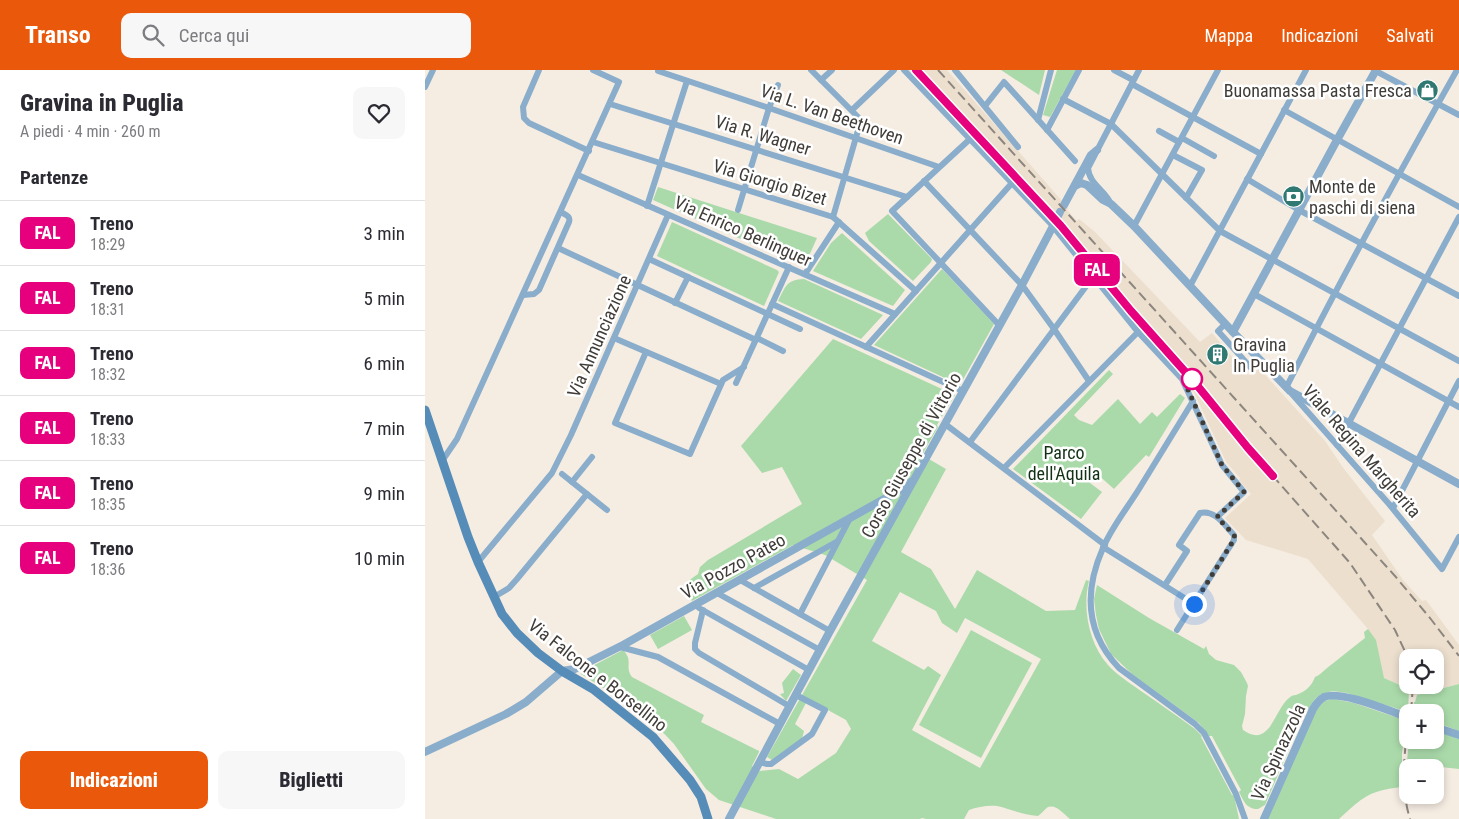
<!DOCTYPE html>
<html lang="it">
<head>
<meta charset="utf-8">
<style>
	body { margin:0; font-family:"Roboto Condensed",sans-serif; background:#f7f7f7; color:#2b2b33; height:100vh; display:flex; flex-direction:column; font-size:19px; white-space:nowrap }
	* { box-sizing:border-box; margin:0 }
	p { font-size:16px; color:#7c7c81 }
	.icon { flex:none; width:28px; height:28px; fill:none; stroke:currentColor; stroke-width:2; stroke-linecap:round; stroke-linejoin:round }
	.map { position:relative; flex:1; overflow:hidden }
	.sheet { display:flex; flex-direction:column; background:#fff; width:425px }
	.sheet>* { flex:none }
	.badge { padding:0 10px; border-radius:8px; font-size:18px; line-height:32px }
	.controls { position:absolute; left:974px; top:579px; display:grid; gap:10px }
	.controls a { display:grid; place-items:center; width:45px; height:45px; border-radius:10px; background:#fff; box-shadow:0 2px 8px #0003; font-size:25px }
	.you { position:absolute; width:25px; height:25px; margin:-12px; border:4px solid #fff; border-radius:50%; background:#1a73e8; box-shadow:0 0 0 8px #1a73e833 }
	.map>.badge { position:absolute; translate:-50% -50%; box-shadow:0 0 0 2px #fff }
	h2 { padding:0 20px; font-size:19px; line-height:45px }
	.round { display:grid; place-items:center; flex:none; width:52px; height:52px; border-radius:10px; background:#f7f7f7 }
	.head { display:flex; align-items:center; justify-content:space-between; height:85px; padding:0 20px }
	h1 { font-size:24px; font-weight:800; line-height:38px }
	.cta { display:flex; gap:10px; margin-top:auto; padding:10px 20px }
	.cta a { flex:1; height:58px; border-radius:10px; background:#ea580c; color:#fff; font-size:20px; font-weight:800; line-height:58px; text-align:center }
	.cta a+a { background:#f7f7f7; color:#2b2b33 }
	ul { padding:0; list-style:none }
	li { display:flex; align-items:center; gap:15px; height:65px; padding:0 20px; border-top:1px solid #e1e1e2 }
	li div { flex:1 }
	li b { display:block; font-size:19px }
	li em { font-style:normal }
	li .badge { min-width:55px; font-weight:700; text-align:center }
	header { display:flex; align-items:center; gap:30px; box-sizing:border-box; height:70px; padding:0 25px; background:#ea580c; color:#fff }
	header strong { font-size:24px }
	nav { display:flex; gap:28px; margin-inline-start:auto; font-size:18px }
	.search { width:350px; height:45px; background:#f7f7f7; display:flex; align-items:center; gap:12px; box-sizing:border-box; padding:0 18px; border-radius:10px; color:#7c7c81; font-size:19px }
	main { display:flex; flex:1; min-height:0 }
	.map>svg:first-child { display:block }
	.built { fill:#ecdfce; fill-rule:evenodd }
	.green { fill:#aadaaa; fill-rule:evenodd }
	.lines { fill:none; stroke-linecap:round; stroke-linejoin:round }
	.minor { stroke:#89adcb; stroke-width:6 }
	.tertiary { stroke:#89adcb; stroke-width:8 }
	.secondary { stroke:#568cb8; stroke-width:9 }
	.rail { stroke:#8c867f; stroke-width:2; stroke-dasharray:10 5; stroke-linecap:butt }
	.line-casing { stroke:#fff; stroke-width:11 }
	.line { stroke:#e6007e; stroke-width:8 }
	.walk { stroke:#403c38; stroke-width:5; stroke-dasharray:0 9 }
	.stop-dot { fill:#fff; stroke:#e6007e; stroke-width:2.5 }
	.labels { text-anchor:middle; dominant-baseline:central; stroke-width:5; stroke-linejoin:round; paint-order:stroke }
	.poi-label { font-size:18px; fill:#403c38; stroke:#fff; text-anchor:start }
	.street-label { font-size:18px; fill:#403c38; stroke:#fff }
	.park-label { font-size:18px; fill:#123114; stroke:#fff }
</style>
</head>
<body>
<header>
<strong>Transo</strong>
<div class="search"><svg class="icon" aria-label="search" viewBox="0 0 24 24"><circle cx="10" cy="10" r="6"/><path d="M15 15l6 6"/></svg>Cerca qui</div>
<nav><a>Mappa</a><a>Indicazioni</a><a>Salvati</a></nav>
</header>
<main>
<section class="sheet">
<div class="head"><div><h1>Gravina in Puglia</h1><p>A piedi · 4 min · 260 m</p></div><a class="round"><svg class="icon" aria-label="heart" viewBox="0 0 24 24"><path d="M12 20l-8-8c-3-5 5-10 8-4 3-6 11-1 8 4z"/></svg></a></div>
<h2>Partenze</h2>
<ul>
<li><span class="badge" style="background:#e6007e;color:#fff">FAL</span><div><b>Treno</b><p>18:29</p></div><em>3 min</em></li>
<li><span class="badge" style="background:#e6007e;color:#fff">FAL</span><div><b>Treno</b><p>18:31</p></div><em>5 min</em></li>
<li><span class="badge" style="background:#e6007e;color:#fff">FAL</span><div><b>Treno</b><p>18:32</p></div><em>6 min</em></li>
<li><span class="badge" style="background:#e6007e;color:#fff">FAL</span><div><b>Treno</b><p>18:33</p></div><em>7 min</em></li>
<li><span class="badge" style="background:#e6007e;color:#fff">FAL</span><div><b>Treno</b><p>18:35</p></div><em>9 min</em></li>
<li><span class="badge" style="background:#e6007e;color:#fff">FAL</span><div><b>Treno</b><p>18:36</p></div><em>10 min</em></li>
</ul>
<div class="cta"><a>Indicazioni</a><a>Biglietti</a></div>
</section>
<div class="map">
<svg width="1034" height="749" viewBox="0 0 1034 749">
	<rect width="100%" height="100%" fill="#f5ece2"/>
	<path class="built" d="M484,0H522L637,131L643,138L642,140L652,151L654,149L670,162L775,272L787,263L809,289L807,292L819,304L827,305L834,298L900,371L919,399L960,451L947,465L978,510L997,531L1001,530L1034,575V614L992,625H984V619L959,608L943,559L883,489L821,470L800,448L826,424L814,410L815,408L801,392L763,309L715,256L624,146ZM982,588H1010V615H982Z"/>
	<g class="green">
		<path d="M576,0H620L614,25Z"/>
		<path d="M632,0H651L625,47L618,45Z"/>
		<path d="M233,117L392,168L379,197L228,130Z"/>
		<path d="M463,144L507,189L506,192L488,211L444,171L440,163Z"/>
		<path d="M247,152L352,200L354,202L339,236L232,186Z"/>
		<path d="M417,163L480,220L468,236L388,201L406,173Z"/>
		<path d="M517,199L569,254L535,315L449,275Z"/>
		<path d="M379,209L458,245L436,269L353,231C361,216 361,210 379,209Z"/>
		<path d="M408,269L530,325L512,355L513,357L497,385L521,399L476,482L506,499L530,539L552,500L621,541L650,540L661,510L664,511C657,538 664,574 683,595C692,605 705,613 716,621C734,633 752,646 770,659L777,666L776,667L807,725H809L814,749H645C639,744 631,734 623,737C620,739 616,744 613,746C597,745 586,739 572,736C563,735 552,737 544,740L539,749H501L497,748L495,749H351L294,730L281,719L249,674L228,652L210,638L156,604V602L198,580C209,591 199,597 207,607L279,645L276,652L334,681V682L327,696L334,701L354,699L373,709L411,683L426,659L421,650L383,629L370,654L379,661L377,669L347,690L342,687L442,510L400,485L368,475L267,531L258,517L263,511L273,504L275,497L283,490L377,434L357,397L337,403L316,376ZM475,522L511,541L517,553L532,563L540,548L616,589L555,698L487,660L516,605L503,596L499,600L447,571Z"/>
		<path d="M684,300L688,304L649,345L654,350L667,355L693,329L715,354L727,342L732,347L755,324L760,328L724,387L721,385L689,419L671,403L665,413L677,422L656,449L588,399Z"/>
		<path d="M672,515L724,548L779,579L781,576L784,584L791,590L809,595L816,602L822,613L823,616L821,626L820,644L817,656L818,660C845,679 849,640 864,628C866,626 868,625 871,625C881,621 886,617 890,607C895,605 898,601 902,598C915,588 927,578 940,568L939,562L943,559L951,570L959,608L984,619L983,642L922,623L908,621L896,624L890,629L877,649L840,735L833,739C821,739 819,731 814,722L816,720L787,666H784L774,653L707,604L686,584L674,559L671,545L669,529Z"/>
		<path d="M259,546L267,560L233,579L225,565Z"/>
		<path d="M546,560L607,593L556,688L494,655Z"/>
		<path d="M368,599L376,605L361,631L355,624L359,623L357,613Z"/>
		<path d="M1034,614V661L1010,652V642H988L989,632H990L992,625Z"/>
		<path d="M908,629L929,633L982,651L977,683V717C943,721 938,727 914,749H843L891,639L900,631Z"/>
		<path d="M1010,660L1034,669V699L1016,697L982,698V711L980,712L984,670H1010Z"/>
	</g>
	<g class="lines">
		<g class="minor">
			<path d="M114,0L98,37L99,48L104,53L164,81"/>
			<path d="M386,0L436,50L408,147"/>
			<path d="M479,0L627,155L713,262L757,309L797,395L819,422L792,447"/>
			<path d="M530,0L593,77"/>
			<path d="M689,0L708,10"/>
			<path d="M949,0L1034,45"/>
			<path d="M233,1L344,38L514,97"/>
			<path d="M396,10L407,0"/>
			<path d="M707,14L836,84"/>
			<path d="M0,17L8,0"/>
			<path d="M638,29L686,54L795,161L1034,291"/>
			<path d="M185,34L482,127"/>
			<path d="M560,36L579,12L650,91"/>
			<path d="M427,40L469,0"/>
			<path d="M859,40L1034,137"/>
			<path d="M613,50L626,0"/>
			<path d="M622,60L654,0"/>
			<path d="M734,61L754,72"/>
			<path d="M757,68L789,86"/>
			<path d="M545,69L467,141L574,255"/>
			<path d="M168,72L408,147L491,221"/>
			<path d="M748,85L777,100L761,128"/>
			<path d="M153,105L470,244"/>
			<path d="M822,109L874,140L1034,226"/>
			<path d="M499,111L597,215L629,259L664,311"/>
			<path d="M686,134C680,120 664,114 663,98L714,0"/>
			<path d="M222,136L262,11"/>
			<path d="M313,140L344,38L353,15"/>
			<path d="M709,156L793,0"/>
			<path d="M133,178L331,270"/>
			<path d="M224,189L375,259"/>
			<path d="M380,204L414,152"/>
			<path d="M765,216L881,0"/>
			<path d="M829,224L1034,337"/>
			<path d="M98,225L109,224L114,220L144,152C146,146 140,145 136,142"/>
			<path d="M250,233L263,207"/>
			<path d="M347,234L538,321"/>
			<path d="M800,254L793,261L827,299L836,291"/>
			<path d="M189,268L296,314"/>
			<path d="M332,268L358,281"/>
			<path d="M441,277L587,113"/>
			<path d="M221,282L190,353L265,384L298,310L319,297"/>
			<path d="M311,313L364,197"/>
			<path d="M861,318C915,210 973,105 1032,0"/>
			<path d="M867,324L964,434L1017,499L1034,467"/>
			<path d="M768,331C750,360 732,390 714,419C703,437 686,458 678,478C659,521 660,562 694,598L770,654L779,663L811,724L820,749"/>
			<path d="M520,354L680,475"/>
			<path d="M545,372L668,207"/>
			<path d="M912,375L1034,147"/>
			<path d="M17,391L32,369L194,12L168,0"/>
			<path d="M579,398L713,262"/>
			<path d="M137,404L182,440"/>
			<path d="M147,412L167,387"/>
			<path d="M968,438L1034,311"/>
			<path d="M678,477L769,534"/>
			<path d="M53,492L127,403L146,365L243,145"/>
			<path d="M315,510L405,561"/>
			<path d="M740,515L762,481L754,475L775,443C790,439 800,456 809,465V470L752,560"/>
			<path d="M329,518L413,471"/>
			<path d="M292,523L395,580"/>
			<path d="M69,527L84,518L92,509L162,424"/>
			<path d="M274,538L384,600"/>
			<path d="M278,540L270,573V579L274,583L364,636"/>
			<path d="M375,544L425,448"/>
			<path d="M195,577L233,587L355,654"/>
			<path d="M334,692L342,694H346L387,664L400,640L371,625"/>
		</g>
		<g class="tertiary">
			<path d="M650,116L656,113L662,115L678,130L686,134L709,156L808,262L865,321L1034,414"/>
			<path d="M639,135L666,85L672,80"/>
			<path d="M633,146L635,142"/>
			<path d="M808,262L912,70L951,0"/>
			<path d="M1010,657L1034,665"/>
			<path d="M0,682L81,644L101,632L137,601L150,599L198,575L477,419L486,412"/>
			<path d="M304,749L405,561L597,215L627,158"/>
			<path d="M839,749L888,639C891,634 894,630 899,627C916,620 964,641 982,647"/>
		</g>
		<path class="secondary" d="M0,340L43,467L53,492L77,544L92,563L113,583L137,601L168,619L228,667L265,710L276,727L283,749"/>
		<g class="rail">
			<path d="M491,0L636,156L706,241L771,314L823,378L925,493L970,560L983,588"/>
			<path d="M513,0L970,506L1005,548L1034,586"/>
			<path d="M986,642L988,615"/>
			<path d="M982,659C979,690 976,720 985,749"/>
		</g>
	</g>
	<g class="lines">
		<defs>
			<path id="line" d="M491,0L636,156L706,241L771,314L823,378L848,406"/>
		</defs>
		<use href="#line" class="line-casing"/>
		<use href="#line" class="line"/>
		<path class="walk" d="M767,309L759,311L797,395L819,422L792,447L809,465L810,468L769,534"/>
	</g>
	<defs>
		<symbol id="shop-disc" viewBox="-11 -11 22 22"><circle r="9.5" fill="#307872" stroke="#fff"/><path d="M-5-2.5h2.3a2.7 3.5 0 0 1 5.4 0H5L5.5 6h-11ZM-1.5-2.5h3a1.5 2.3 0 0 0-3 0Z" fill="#fff"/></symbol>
		<symbol id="bank-disc" viewBox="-11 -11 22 22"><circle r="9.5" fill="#307872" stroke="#fff"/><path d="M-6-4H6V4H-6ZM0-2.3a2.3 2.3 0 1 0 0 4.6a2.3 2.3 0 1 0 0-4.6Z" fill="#fff"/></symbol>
		<symbol id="building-disc" viewBox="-11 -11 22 22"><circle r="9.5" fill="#307872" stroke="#fff"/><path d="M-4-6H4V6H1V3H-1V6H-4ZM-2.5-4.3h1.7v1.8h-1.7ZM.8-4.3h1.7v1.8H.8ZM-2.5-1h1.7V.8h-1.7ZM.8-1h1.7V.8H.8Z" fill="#fff"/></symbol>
	</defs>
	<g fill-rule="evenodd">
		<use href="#shop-disc" x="990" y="8" width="25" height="25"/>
		<use href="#bank-disc" x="856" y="114" width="25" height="25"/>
		<use href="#building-disc" x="780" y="272" width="25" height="25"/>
	</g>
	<circle class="stop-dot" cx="767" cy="309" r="10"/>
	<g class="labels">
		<g class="poi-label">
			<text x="987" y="20" text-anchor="end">Buonamassa Pasta Fresca</text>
			<text x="884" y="116">Monte de<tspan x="884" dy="21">paschi di siena</tspan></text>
			<text x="808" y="274">Gravina<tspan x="808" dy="21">In Puglia</tspan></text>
		</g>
		<g class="street-label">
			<text transform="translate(407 44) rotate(19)">Via L. Van Beethoven</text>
			<text transform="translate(338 65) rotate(17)">Via R. Wagner</text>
			<text transform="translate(345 112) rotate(17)">Via Giorgio Bizet</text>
			<text transform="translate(318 161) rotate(24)">Via Enrico Berlinguer</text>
			<text transform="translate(174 266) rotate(-66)">Via Annunciazione</text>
			<text transform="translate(937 381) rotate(49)">Viale Regina Margherita</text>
			<text transform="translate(486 385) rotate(-61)">Corso Giuseppe di Vittorio</text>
			<text transform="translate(308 496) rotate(-29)">Via Pozzo Pateo</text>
			<text transform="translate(173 605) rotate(38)">Via Falcone e Borsellino</text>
			<text transform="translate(853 682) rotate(-65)">Via Spinazzola</text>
		</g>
		<g class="park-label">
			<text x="639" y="382">Parco<tspan x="639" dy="21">dell'Aquila</tspan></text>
		</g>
	</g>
</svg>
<div class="controls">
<a><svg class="icon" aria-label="locate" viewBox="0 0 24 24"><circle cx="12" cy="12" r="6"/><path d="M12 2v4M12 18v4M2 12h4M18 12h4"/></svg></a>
<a>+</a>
<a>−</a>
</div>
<div class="you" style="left:769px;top:534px"></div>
<b class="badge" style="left:672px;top:200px;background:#e6007e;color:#fff">FAL</b>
</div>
</main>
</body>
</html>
